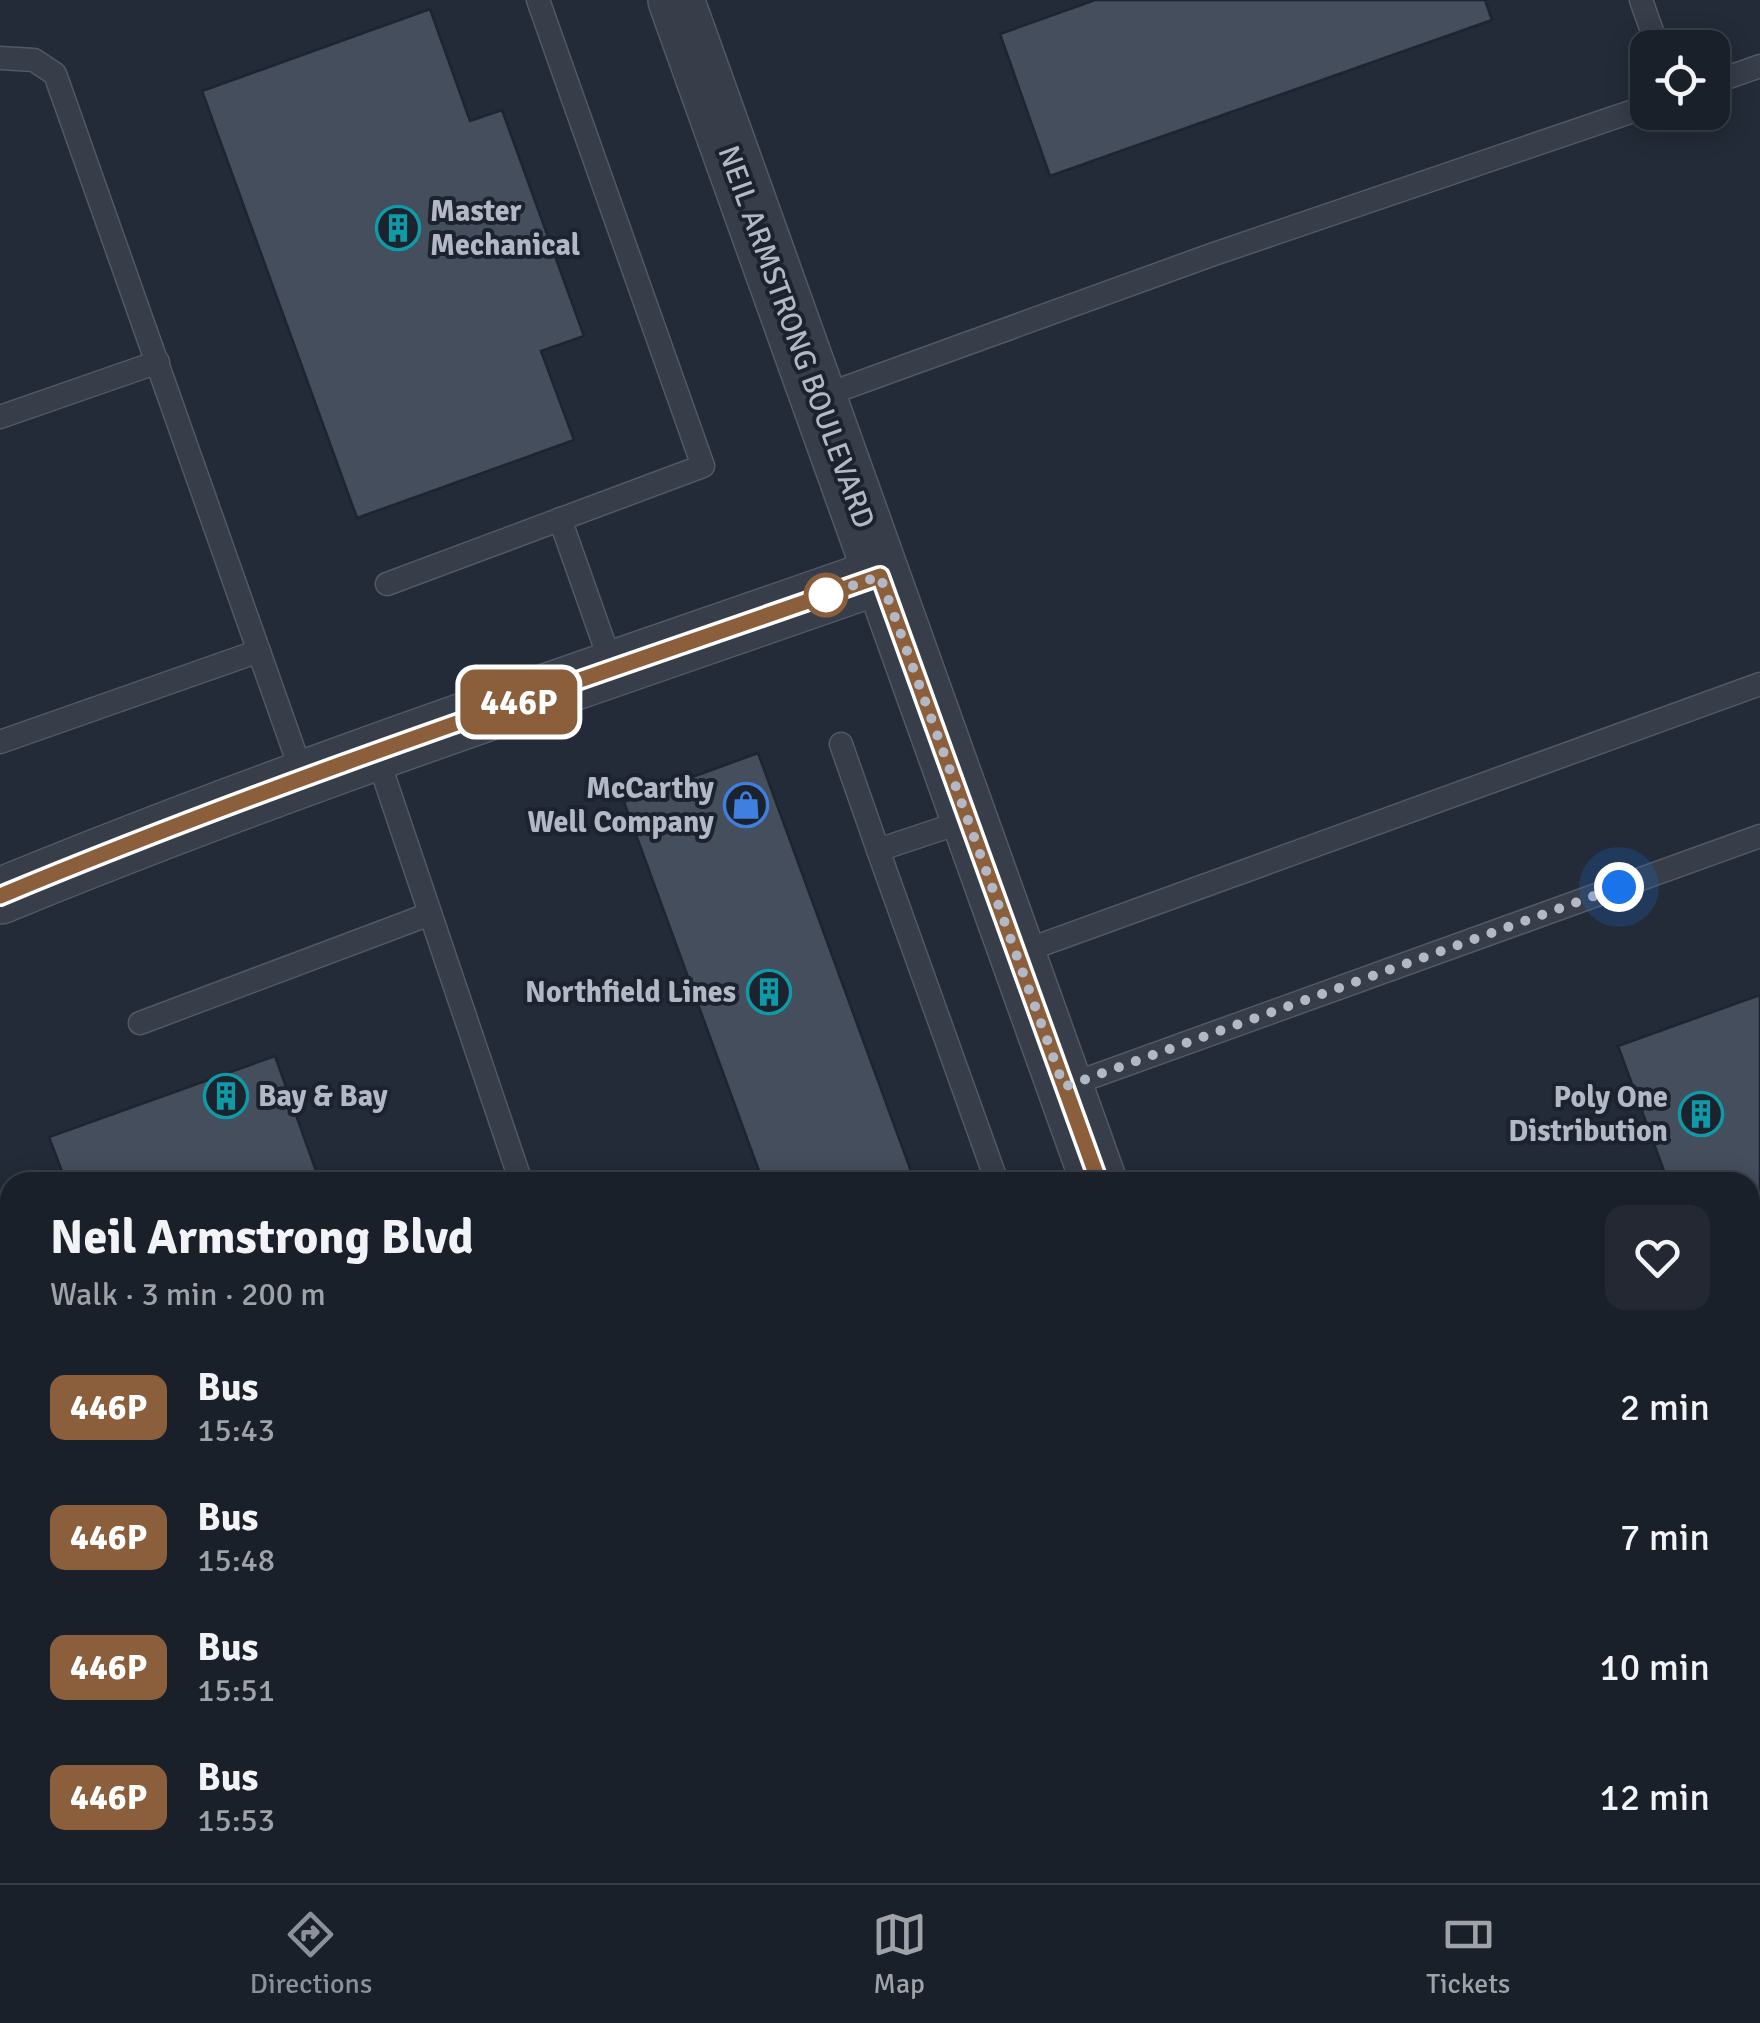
<!DOCTYPE html>
<html lang="en">
<head>
<meta charset="utf-8">
<style>
	body { margin:0; font-family:Signika,sans-serif; background:#232832; color:#f1f3f6; height:100vh; display:flex; flex-direction:column; font-size:38px; white-space:nowrap }
	* { box-sizing:border-box; margin:0 }
	p { font-size:32px; color:#9fa3a8 }
	.icon { flex:none; width:55px; height:55px; fill:none; stroke:currentColor; stroke-width:2; stroke-linecap:round; stroke-linejoin:round }
	.map { position:relative; flex:1; overflow:hidden }
	.sheet { position:absolute; left:0px; top:1172px; width:1760px; height:712px; display:flex; flex-direction:column; background:#1a202a; border-radius:30px 30px 0 0; box-shadow:0 5px 25px #0003,0 0 0 2px #383e47 }
	.sheet>* { flex:none }
	.badge { padding:0 20px; border-radius:15px; font-size:35px; line-height:65px }
	.tools { position:absolute; left:1630px; top:30px; display:grid; gap:20px }
	.tools a { display:grid; place-items:center; width:100px; height:100px; border-radius:20px; background:#1a202a; box-shadow:0 5px 25px #0003,0 0 0 2px #383e47; font-size:50px }
	.you { position:absolute; width:50px; height:50px; margin:-25px; border:8px solid #fff; border-radius:50%; background:#1a73e8; box-shadow:0 0 0 15px #1a73e833 }
	.map>.badge { position:absolute; translate:-50% -50%; box-shadow:0 0 0 5px #fff }
	.round { display:grid; place-items:center; flex:none; width:105px; height:105px; border-radius:20px; background:#232832 }
	.overview { display:flex; align-items:center; justify-content:space-between; height:170px; padding:0 50px }
	h1 { font-size:48px; font-weight:700; line-height:75px }
	ul { padding:0; list-style:none }
	li { display:flex; align-items:center; gap:30px; height:130px; padding:0 50px }
	li div { flex:1 }
	li b { display:block; font-size:38px }
	li em { font-style:normal }
	li .badge { min-width:110px; font-weight:700; text-align:center }
	.menu { display:flex; justify-content:space-around; align-items:center; height:140px; border-top:2px solid #383e47; background:#1a202a; font-size:28px; color:#9fa3a8 }
	.menu a { display:grid; justify-items:center; gap:5px }
	.menu .current { color:#8c9099 }
	.map>svg:first-child { display:block }
	.building { fill:#444e5d; stroke:#1e2430; stroke-width:2.5 }
	.lines { fill:none; stroke-linecap:round; stroke-linejoin:round }
	.service-casing { stroke:#525864; stroke-width:25 }
	.tertiary-casing { stroke:#525864; stroke-width:58 }
	.service { stroke:#373d49; stroke-width:22 }
	.tertiary { stroke:#373d49; stroke-width:55 }
	.rail { stroke:#596170; stroke-width:8; stroke-dasharray:10 10; stroke-linecap:butt }
	.line-casing { stroke:#fff; stroke-width:22 }
	.line { stroke:#8b5e3c; stroke-width:15 }
	.walk { stroke:#b2b8c5; stroke-width:10; stroke-dasharray:0 18 }
	.stop-dot { fill:#fff; stroke:#8b5e3c; stroke-width:5 }
	.labels { text-anchor:middle; dominant-baseline:central; stroke-width:8; stroke-linejoin:round; paint-order:stroke }
	.poi-label { font-size:30px; font-weight:bold; fill:#b2b8c5; stroke:#1c222e; text-anchor:end }
	.street-label { font-size:30px; fill:#b2b8c5; stroke:#1c222e }
</style>
</head>
<body>
<div class="map">
<svg width="1760" height="1883" viewBox="0 0 1760 1883">
	<rect width="100%" height="100%" fill="#232b38"/>
	<g class="building">
		<path d="M1095,0H1485L1492,20L1050,176L1000,34Z"/>
		<path d="M430,9L470,121L502,110L584,336L541,351L574,440L357,518L202,91Z"/>
		<path d="M758,753L915,1182H763L624,802Z"/>
		<path d="M1760,995V1311L1750,1314V1182H1668L1618,1046Z"/>
		<path d="M275,1056L320,1182H66L49,1137Z"/>
		<path d="M1760,1754V1883H1507L1504,1875H1750V1758Z"/>
		<path d="M509,1875H846L849,1883H488Z"/>
	</g>
	<g class="lines">
		<defs>
			<g id="service">
				<path d="M1641,0L1658,48"/>
				<path d="M0,58L34,60L55,74L304,779"/>
				<path d="M1712,83L1760,66"/>
				<path d="M817,398L1214,254L1648,106"/>
				<path d="M0,417L158,362"/>
				<path d="M560,519L613,669"/>
				<path d="M387,584L703,466L538,0"/>
				<path d="M0,742L259,651"/>
				<path d="M841,744L878,850L968,820"/>
				<path d="M376,753L521,1182"/>
				<path d="M878,850L997,1182"/>
				<path d="M1016,954L1760,684"/>
				<path d="M140,1023L430,914"/>
				<path d="M1064,1087L1760,836"/>
				<path d="M0,1224L10,1251"/>
				<path d="M0,1485L10,1481"/>
				<path d="M0,1792L10,1796"/>
				<path d="M919,1883L922,1875"/>
				<path d="M1111,1883L1113,1875"/>
			</g>
			<g id="tertiary">
				<path d="M676,0L1099,1182"/>
				<path d="M0,896C289,777 586,679 880,576"/>
				<path d="M1240,1883L1241,1875"/>
			</g>
		</defs>
		<use href="#service" class="service-casing"/>
		<use href="#tertiary" class="tertiary-casing"/>
		<use href="#service" class="service"/>
		<use href="#tertiary" class="tertiary"/>
		<g class="rail">
			<path d="M1750,1335L1760,1332"/>
			<path d="M1750,1365L1760,1361"/>
		</g>
	</g>
	<g class="lines">
		<defs>
			<path id="line" d="M0,896C288,776 586,679 880,576L1099,1182"/>
		</defs>
		<use href="#line" class="line-casing"/>
		<use href="#line" class="line"/>
		<path class="walk" d="M826,595L814,599L880,576L1064,1087L1619,887"/>
	</g>
	<defs>
		<symbol id="building-ring" viewBox="-11 -11 22 22"><circle r="9.5" fill="#1c222e" stroke="#0f9aa8" stroke-width="1.5"/><path d="M-4-6H4V6H1V3H-1V6H-4ZM-2.5-4.3h1.7v1.8h-1.7ZM.8-4.3h1.7v1.8H.8ZM-2.5-1h1.7V.8h-1.7ZM.8-1h1.7V.8H.8Z" fill="#0f9aa8"/></symbol>
		<symbol id="shop-ring" viewBox="-11 -11 22 22"><circle r="9.5" fill="#1c222e" stroke="#3f7fe0" stroke-width="1.5"/><path d="M-5-2.5h2.3a2.7 3.5 0 0 1 5.4 0H5L5.5 6h-11ZM-1.5-2.5h3a1.5 2.3 0 0 0-3 0Z" fill="#3f7fe0"/></symbol>
	</defs>
	<g fill-rule="evenodd">
		<use href="#building-ring" x="373" y="203" width="50" height="50"/>
		<use href="#shop-ring" x="721" y="780" width="50" height="50"/>
		<use href="#building-ring" x="744" y="967" width="50" height="50"/>
		<use href="#building-ring" x="201" y="1071" width="50" height="50"/>
		<use href="#building-ring" x="1676" y="1089" width="50" height="50"/>
	</g>
	<circle class="stop-dot" cx="826" cy="595" r="20"/>
	<g class="labels">
		<g class="poi-label">
			<text x="430" y="211" text-anchor="start">Master<tspan x="430" dy="34">Mechanical</tspan></text>
			<text x="714" y="788">McCarthy<tspan x="714" dy="34">Well Company</tspan></text>
			<text x="736" y="992">Northfield Lines</text>
			<text x="258" y="1096" text-anchor="start">Bay &amp; Bay</text>
			<text x="1668" y="1097">Poly One<tspan x="1668" dy="34">Distribution</tspan></text>
		</g>
		<g class="street-label">
			<text transform="translate(796 337) rotate(70)">NEIL ARMSTRONG BOULEVARD</text>
		</g>
	</g>
</svg>
<div class="tools">
<a><svg class="icon" aria-label="locate" viewBox="0 0 24 24"><circle cx="12" cy="12" r="6"/><path d="M12 2v4M12 18v4M2 12h4M18 12h4"/></svg></a>
</div>
<div class="you" style="left:1619px;top:887px"></div>
<b class="badge" style="left:519px;top:702px;background:#8b5e3c;color:#fff">446P</b>
<section class="sheet">
<div class="overview"><div><h1>Neil Armstrong Blvd</h1><p>Walk · 3 min · 200 m</p></div><a class="round"><svg class="icon" aria-label="heart" viewBox="0 0 24 24"><path d="M12 20l-8-8c-3-5 5-10 8-4 3-6 11-1 8 4z"/></svg></a></div>
<ul>
<li><span class="badge" style="background:#8b5e3c;color:#fff">446P</span><div><b>Bus</b><p>15:43</p></div><em>2 min</em></li>
<li><span class="badge" style="background:#8b5e3c;color:#fff">446P</span><div><b>Bus</b><p>15:48</p></div><em>7 min</em></li>
<li><span class="badge" style="background:#8b5e3c;color:#fff">446P</span><div><b>Bus</b><p>15:51</p></div><em>10 min</em></li>
<li><span class="badge" style="background:#8b5e3c;color:#fff">446P</span><div><b>Bus</b><p>15:53</p></div><em>12 min</em></li>
</ul>
</section>
</div>
<nav class="menu">
<a class="current"><svg class="icon" aria-label="directions" viewBox="0 0 24 24"><path d="M12 3l9 9-9 9-9-9zM9 14v-3h6M13 9l2 2-2 2"/></svg>Directions</a>
<a><svg class="icon" aria-label="map" viewBox="0 0 24 24"><path d="M3 6l6-2 6 2 6-2v14l-6 2-6-2-6 2zM9 4v14M15 6v14"/></svg>Map</a>
<a><svg class="icon" aria-label="tickets" viewBox="0 0 24 24"><path d="M3 7h18v10H3zM15 7v10"/></svg>Tickets</a>
</nav>
</body>
</html>
